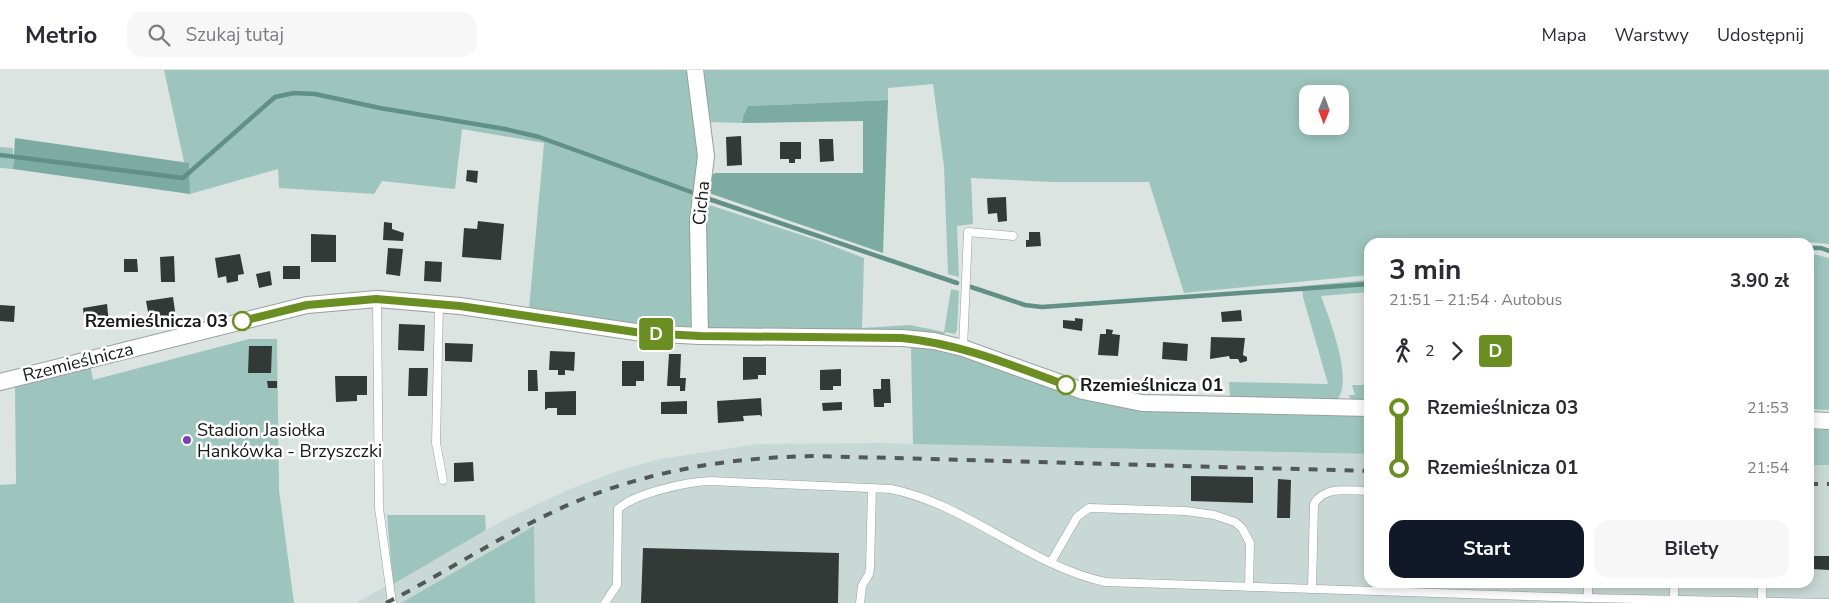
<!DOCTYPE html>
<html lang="pl">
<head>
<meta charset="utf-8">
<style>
	body { margin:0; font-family:"Nunito Sans",sans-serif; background:#f7f7f7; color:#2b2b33; height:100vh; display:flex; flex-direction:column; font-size:19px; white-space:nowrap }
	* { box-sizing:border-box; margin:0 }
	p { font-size:16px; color:#7c7c81 }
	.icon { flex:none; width:28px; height:28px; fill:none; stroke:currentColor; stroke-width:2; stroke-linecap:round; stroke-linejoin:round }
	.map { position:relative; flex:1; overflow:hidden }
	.drawer { position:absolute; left:1364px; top:168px; width:450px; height:350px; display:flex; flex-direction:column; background:#fff; border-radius:15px; box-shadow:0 2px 12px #0003 }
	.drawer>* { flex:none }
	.badge { padding:0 10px; border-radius:4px; font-size:18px; line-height:32px }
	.needle { width:32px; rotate:181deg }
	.buttons { position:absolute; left:1299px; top:15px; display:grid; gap:10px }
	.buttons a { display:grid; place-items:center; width:50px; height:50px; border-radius:10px; background:#fff; box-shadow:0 2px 12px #0003; font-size:25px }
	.map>.badge { position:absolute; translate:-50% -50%; box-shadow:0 0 0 2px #fff }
	.legs { display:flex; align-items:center; gap:8px; height:55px; padding:0 25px; font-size:16px }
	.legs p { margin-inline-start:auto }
	.headline { display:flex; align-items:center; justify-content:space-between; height:85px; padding:0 25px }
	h1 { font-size:28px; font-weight:700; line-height:38px }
	.primary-button { display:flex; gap:10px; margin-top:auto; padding:10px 25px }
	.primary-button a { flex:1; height:58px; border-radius:15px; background:#111827; color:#fff; font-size:20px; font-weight:700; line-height:58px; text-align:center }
	.primary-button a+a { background:#f7f7f7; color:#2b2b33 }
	ul { padding:0 25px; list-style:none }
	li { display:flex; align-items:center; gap:18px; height:60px; font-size:19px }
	li i { display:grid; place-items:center; width:8px; height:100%; margin:0 6px; background:currentColor }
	li i::after { content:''; width:12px; height:12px; margin:-6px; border:4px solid; border-radius:50%; background:#fff }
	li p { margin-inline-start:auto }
	li:first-child i { background:linear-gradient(#0000 50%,currentColor 0) }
	li:last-child i { background:linear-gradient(currentColor 50%,#0000 0) }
	header { display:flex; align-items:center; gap:30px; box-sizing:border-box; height:70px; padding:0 25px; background:#fff; border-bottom:1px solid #e1e1e2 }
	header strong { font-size:24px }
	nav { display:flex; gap:28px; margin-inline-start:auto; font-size:18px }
	.search { width:350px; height:45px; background:#f7f7f7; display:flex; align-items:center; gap:12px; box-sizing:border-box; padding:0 18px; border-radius:15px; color:#7c7c81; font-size:19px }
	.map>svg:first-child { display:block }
	.built { fill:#c8d8d4 }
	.green { fill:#9dc5bd; fill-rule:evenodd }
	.forest { fill:#7caba1 }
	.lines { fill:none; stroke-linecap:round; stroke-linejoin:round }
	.stream { stroke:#619086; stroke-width:4.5 }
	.building { fill:#323937 }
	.service-casing { stroke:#979f9d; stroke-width:9 }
	.minor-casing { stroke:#979f9d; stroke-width:18 }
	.service { stroke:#fff; stroke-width:8 }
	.minor { stroke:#fff; stroke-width:16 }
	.rail { stroke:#535856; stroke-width:4; stroke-dasharray:9 9; stroke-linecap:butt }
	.line-1-casing { stroke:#fff; stroke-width:11 }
	.line-1 { stroke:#6b8e23; stroke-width:8 }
	.stop-1-dot { fill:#fff; stroke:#6b8e23; stroke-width:2.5 }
	.poi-dot { fill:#7f3fb3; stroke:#fff; stroke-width:2 }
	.labels { text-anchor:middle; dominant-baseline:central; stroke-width:5; stroke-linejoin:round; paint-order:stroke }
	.street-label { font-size:18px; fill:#171a19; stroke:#fff }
	.stop-label { font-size:18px; font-weight:bold; fill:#171a19; stroke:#fff; text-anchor:end }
	.poi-label { font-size:18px; fill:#171a19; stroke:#fff; text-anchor:start }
</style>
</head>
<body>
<header>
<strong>Metrio</strong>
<div class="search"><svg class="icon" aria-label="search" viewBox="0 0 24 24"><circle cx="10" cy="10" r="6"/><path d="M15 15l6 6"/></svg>Szukaj tutaj</div>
<nav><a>Mapa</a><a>Warstwy</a><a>Udostępnij</a></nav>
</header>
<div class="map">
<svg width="1829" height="533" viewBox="0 0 1829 533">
	<rect width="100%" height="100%" fill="#dce4e2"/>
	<path class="built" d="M880,373L1369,384V512H1809V395H1829V533H535L534,457L401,533H356L504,450L570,419L620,400L660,389L758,374Z"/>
	<g class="green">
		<path d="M164,0H692L699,86L693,257L642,255L529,239L544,73L462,59L455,119L382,111L374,124L279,118L278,99L190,124L189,94L184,92Z"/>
		<path d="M700,0H1829V174L1806,172H1369V205L1184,223L1149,112H1051L971,108L973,154L957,156L959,207L948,204L944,97L933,14L888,18V30L748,36L743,46L742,53L708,52ZM1308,24H1340V56H1308Z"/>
		<path d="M0,77L13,78V99L0,98Z"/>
		<path d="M703,133L820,171L864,188L862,258L910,255L944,262L951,219L959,221L957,260L955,264L945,262L944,268L713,261L706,257Z"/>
		<path d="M1809,183L1829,188V340L1809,339Z"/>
		<path d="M1369,210V222L1321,226C1329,248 1355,312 1336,331L1230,328L1229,312L1328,314L1303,227L1302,216Z"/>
		<path d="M249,269H277L279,420L294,533H0V415L16,414L15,316L90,294L93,310Z"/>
		<path d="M911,278H935L976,287L1076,325L1121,337L1369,346V384L913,374Z"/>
		<path d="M1352,315H1369V333L1356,332L1350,328L1349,325H1355Z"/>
		<path d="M1809,359L1829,360V395H1809Z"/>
		<path d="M387,445H485L486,460L393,514Z"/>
		<path d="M534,456L535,533H401Z"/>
	</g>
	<g class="forest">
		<path d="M888,30L883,183L706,122L709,108L715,103H863V51L742,53L743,46L748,36Z"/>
		<path d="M15,68L189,93L190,124L13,99Z"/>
	</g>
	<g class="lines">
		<g class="stream">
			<path d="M0,85L183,108L275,27L294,23L315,24L380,38L505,59L539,67L694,123"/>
			<path d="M706,128L957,213"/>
			<path d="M1809,178H1821L1829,181"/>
			<path d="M971,217L1025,235L1042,237L1369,214"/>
		</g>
	</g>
	<g class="building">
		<path d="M741,66L742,95L727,96L726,67Z"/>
		<path d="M819,69H833L834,91L820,92Z"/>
		<path d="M780,72H801V89H795V93H789V89H780Z"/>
		<path d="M467,100L478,101L477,113L466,111Z"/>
		<path d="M1006,127L1007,151L998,152L997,143L988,144L987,128Z"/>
		<path d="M478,151L504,154L501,190L462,187L464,158L477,159Z"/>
		<path d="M384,152L392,153V159L404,163L403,171L383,170Z"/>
		<path d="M1029,162H1040L1041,176L1026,177V170H1029Z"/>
		<path d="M311,164L336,165V192H311Z"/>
		<path d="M388,178L403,179L400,206L386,204Z"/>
		<path d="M240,184L244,204L238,205V211L227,213L226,206L218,208L215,188Z"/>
		<path d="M174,186L175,212H161L160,187Z"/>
		<path d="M124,189H137L138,202H124Z"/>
		<path d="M425,191L442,192L441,212L424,211Z"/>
		<rect x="283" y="196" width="17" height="13"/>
		<path d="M270,201L272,215L259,218L256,204Z"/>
		<path d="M173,227L176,248L150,252L146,231Z"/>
		<path d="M107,234L109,254L85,257L83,238Z"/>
		<path d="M0,235L15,236L14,252L0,251Z"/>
		<path d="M1241,240L1242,251L1222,252L1221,242Z"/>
		<path d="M1075,248L1083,249L1082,261L1063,258V250L1075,251Z"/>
		<path d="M399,254L425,255L424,281L398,280Z"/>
		<path d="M1106,259L1113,260L1112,264L1120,265L1118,286L1098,285L1100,264H1106Z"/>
		<path d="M1366,262H1369V285H1365Z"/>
		<path d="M1211,267L1245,268L1243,285L1247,287V291L1240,293L1238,289H1230L1229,286L1210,289Z"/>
		<path d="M1163,272L1188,274L1187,291L1162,289Z"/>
		<path d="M445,273L473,274L472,292L445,291Z"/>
		<path d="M249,276H272L271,303H248Z"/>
		<path d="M550,281L575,282L574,301L565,300V305H558V300H549Z"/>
		<path d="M669,284H681L680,308H686L685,321H680V316H667Z"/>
		<path d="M743,287H766V305H758V309L743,310Z"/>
		<path d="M622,291H644V311H636V316H622Z"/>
		<path d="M409,298H428L427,326H408Z"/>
		<path d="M841,299V316H833V320H820V300Z"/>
		<path d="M528,300H537L538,321H528Z"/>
		<path d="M335,306H367V325H357V331L336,332Z"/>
		<path d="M881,309H890L891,333H884V337H874L873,319H881Z"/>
		<path d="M267,311H277V318H268Z"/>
		<path d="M576,321V345H557V338H548L545,340V322Z"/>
		<path d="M761,328L762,347L760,345L743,346L744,351L718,353L717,331Z"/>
		<path d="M687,331V344H661V332Z"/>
		<path d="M842,332V340L823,341L822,333Z"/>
		<path d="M473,392L474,411L454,412V393Z"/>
		<path d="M1191,406L1253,407V433L1191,431Z"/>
		<path d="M1278,409L1291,410L1290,448H1277Z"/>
		<path d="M643,478L839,483L838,533H641Z"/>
		<path d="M1811,486H1829V500L1811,499Z"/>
	</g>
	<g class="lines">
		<defs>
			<g id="service">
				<path d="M377,229L379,438L392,533"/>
				<path d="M439,234L436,373L443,410"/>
				<path d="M963,278L968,162L1013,166"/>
				<path d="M1051,492L1077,447L1089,438L1186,441L1214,445L1235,452L1242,458L1250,473L1249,517"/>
				<path d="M1588,512V528"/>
				<path d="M1674,512V530"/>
				<path d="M1312,519L1314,434C1325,415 1349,421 1369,421"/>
				<path d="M1762,531V512"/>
				<path d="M605,533L617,515L618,439C635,423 687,412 710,411L891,419C969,435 1028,495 1105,512L1588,528L1829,533"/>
				<path d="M860,533L862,516L869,504L870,498L872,418"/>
			</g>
			<g id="minor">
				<path d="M695,0L706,86L698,151L700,266"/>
				<path d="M0,312L307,235L377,229L460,236L642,263L700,266L902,268L934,271L963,278L1083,321L1142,333L1369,338"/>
				<path d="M1809,350L1829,351"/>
			</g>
		</defs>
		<use href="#service" class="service-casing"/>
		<use href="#minor" class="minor-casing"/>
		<use href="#service" class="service"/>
		<use href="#minor" class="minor"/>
		<g class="rail">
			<path d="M1809,414H1829"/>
			<path d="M386,533C443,504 497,468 555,441C637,402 727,387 817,386L1369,401"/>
		</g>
	</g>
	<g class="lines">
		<defs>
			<path id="line-1" d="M242,251L307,235L376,229L460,236L642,263L700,266L902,268C961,274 1011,295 1066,315"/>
		</defs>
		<use href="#line-1" class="line-1-casing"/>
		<use href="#line-1" class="line-1"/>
	</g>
	<g class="stop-1-dot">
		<circle cx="242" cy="251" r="9"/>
		<circle cx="1066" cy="315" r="9"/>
	</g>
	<circle class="poi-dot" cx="187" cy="370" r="5"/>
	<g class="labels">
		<g class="street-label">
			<text transform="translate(701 133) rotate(-84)">Cicha</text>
			<text transform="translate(78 292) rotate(-14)">Rzemieślnicza</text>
		</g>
		<g class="stop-label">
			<text x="228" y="251">Rzemieślnicza 03</text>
			<text x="1080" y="315" text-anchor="start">Rzemieślnicza 01</text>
		</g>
		<g class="poi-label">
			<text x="197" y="360">Stadion Jasiołka<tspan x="197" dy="21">Hankówka - Brzyszczki</tspan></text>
		</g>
	</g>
</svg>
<div class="buttons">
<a><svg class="needle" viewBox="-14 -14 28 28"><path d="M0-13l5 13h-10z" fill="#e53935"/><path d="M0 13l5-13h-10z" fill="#7c7c81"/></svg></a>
</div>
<b class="badge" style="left:656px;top:264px;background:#6b8e23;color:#fff">D</b>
<section class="drawer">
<div class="headline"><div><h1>3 min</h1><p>21:51 – 21:54 · Autobus</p></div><b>3.90 zł</b></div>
<div class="legs"><svg class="icon" aria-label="walk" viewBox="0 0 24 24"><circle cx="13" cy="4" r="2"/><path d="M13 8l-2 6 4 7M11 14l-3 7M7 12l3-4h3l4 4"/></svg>2<svg class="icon" aria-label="forward" viewBox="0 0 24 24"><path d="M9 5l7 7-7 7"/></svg><b class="badge" style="background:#6b8e23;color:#fff">D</b></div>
<ul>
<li><i style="color:#6b8e23"></i><b>Rzemieślnicza 03</b><p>21:53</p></li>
<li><i style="color:#6b8e23"></i><b>Rzemieślnicza 01</b><p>21:54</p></li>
</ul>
<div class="primary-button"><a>Start</a><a>Bilety</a></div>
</section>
</div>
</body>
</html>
